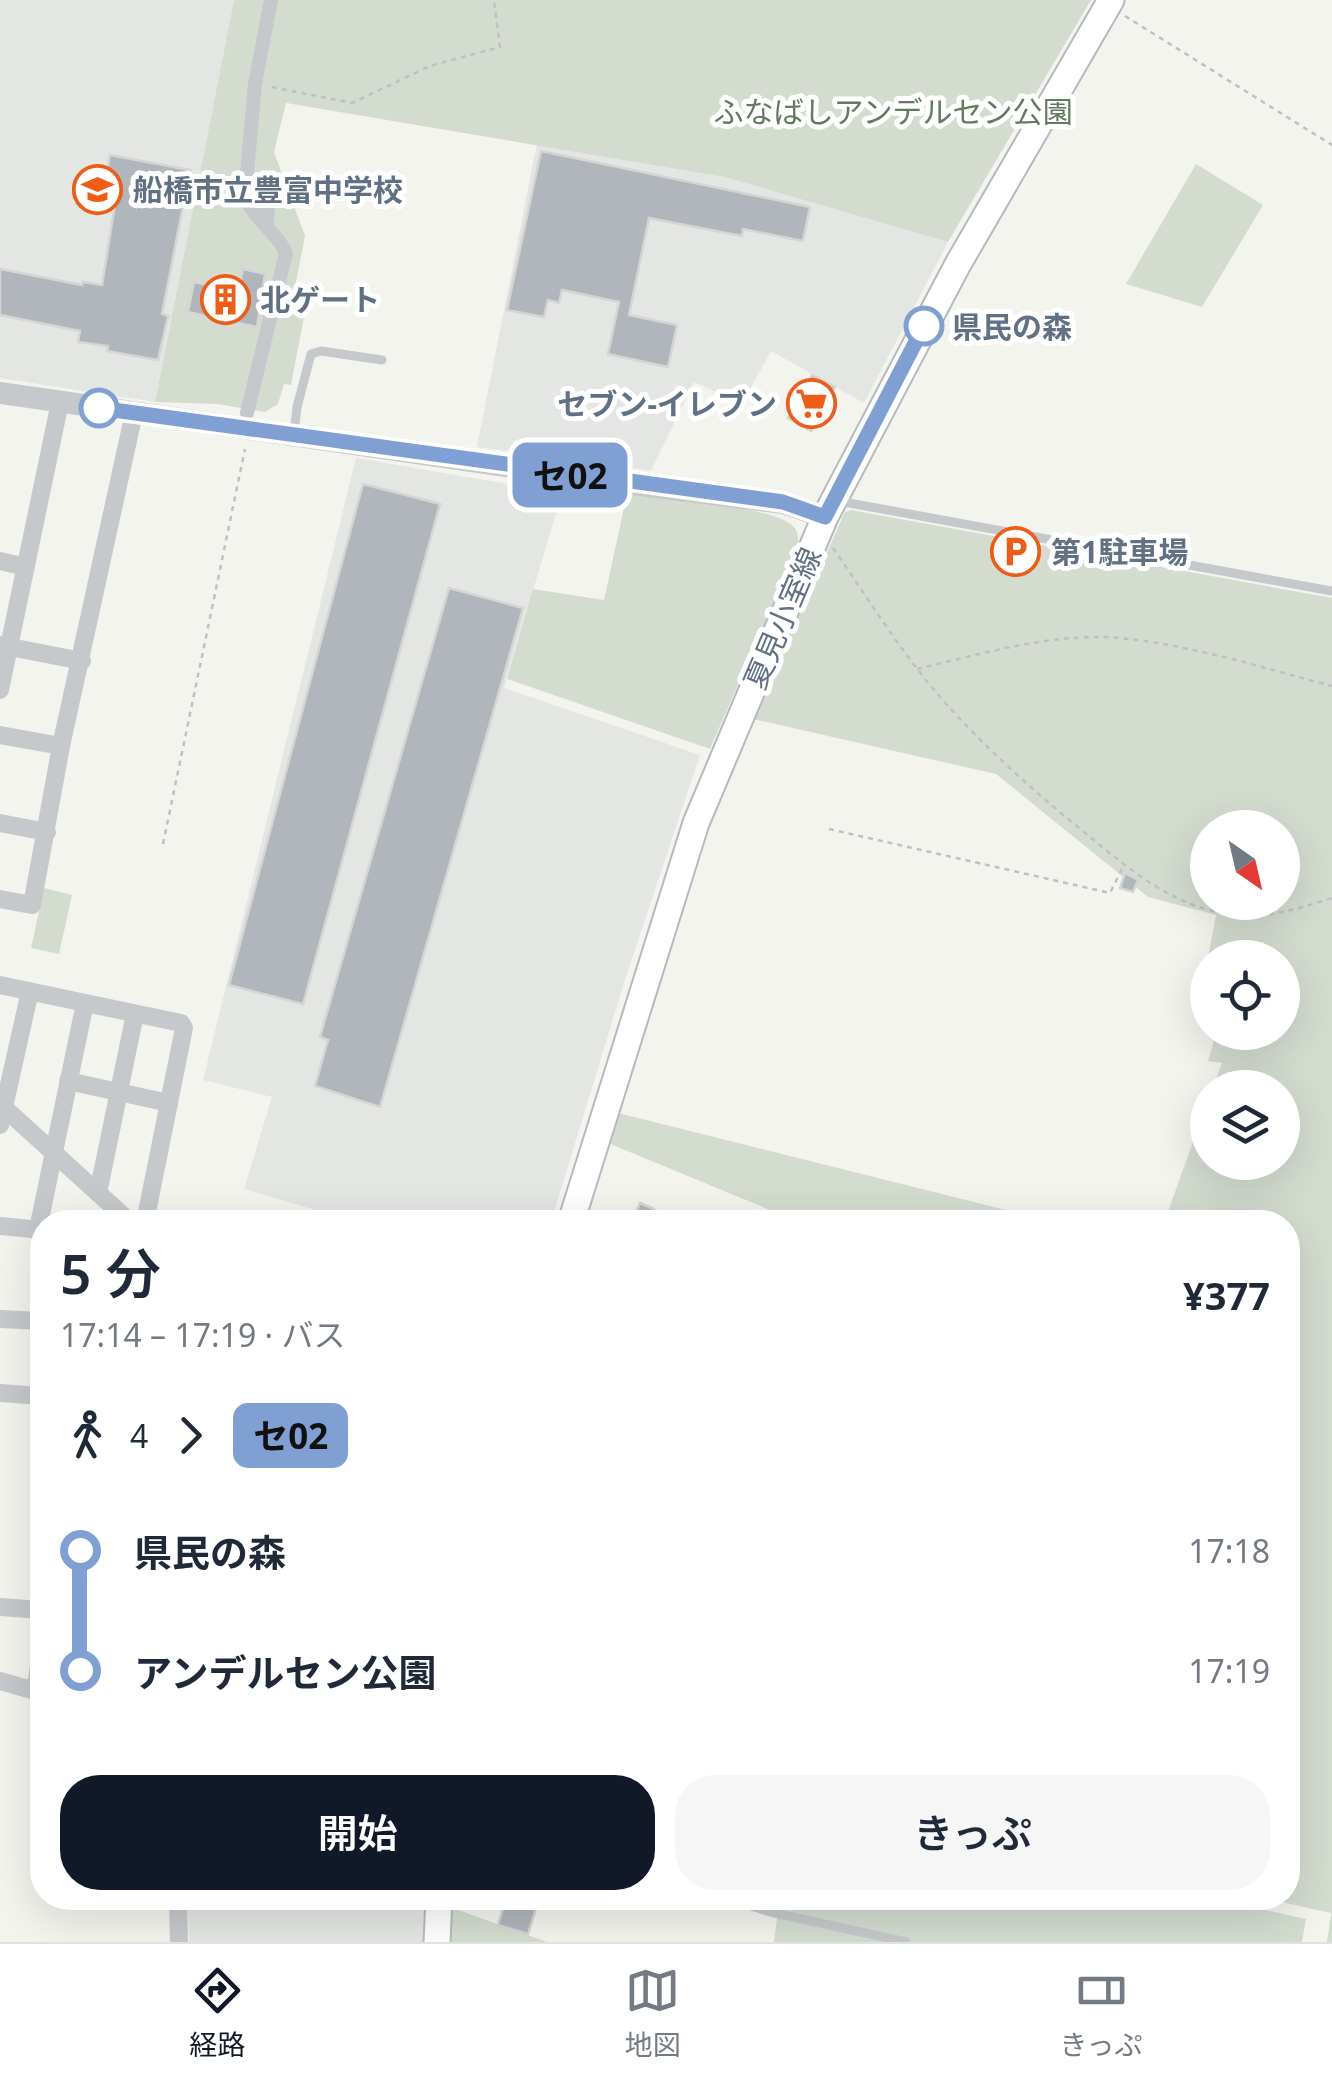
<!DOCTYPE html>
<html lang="ja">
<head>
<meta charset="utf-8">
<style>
	body { margin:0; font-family:"Noto Sans","Noto Sans JP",sans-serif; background:#f6f6f7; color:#1f2937; height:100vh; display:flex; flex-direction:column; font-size:38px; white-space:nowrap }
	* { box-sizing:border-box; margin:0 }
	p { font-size:32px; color:#747a83 }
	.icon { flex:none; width:55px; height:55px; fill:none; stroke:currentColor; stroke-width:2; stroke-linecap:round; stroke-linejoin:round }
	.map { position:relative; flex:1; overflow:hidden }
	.panel { position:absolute; left:30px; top:1210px; width:1270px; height:700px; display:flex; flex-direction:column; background:#fff; border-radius:40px; box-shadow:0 10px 40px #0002 }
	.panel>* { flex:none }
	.badge { padding:0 20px; border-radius:15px; font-size:35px; line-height:65px }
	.needle { width:65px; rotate:146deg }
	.buttons { position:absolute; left:1190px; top:810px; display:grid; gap:20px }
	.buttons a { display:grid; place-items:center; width:110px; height:110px; border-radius:50%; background:#fff; box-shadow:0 10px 40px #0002; font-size:50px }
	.map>.badge { position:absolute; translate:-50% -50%; box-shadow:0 0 0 5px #fff }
	.legs { display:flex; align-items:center; gap:15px; height:110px; padding:0 30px; font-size:32px }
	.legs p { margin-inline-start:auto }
	.summary { display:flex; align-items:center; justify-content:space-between; height:170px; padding:0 30px }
	h1 { font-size:55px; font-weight:600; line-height:75px }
	.primary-button { display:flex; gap:20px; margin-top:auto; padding:20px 30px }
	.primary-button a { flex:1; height:115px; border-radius:40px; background:#111827; color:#fff; font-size:40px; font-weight:600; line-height:115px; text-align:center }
	.primary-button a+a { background:#f6f6f7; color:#1f2937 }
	ul { padding:0 30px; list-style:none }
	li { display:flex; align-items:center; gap:35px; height:120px; font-size:38px }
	li i { display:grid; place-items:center; width:15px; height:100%; margin:0 12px; background:currentColor }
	li i::after { content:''; width:25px; height:25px; margin:-12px; border:8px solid; border-radius:50%; background:#fff }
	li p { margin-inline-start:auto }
	li:first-child i { background:linear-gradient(#0000 50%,currentColor 0) }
	li:last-child i { background:linear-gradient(currentColor 50%,#0000 0) }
	.tab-bar { display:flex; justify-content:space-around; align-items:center; height:140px; border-top:2px solid #e0e1e3; background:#fff; font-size:28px; color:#747a83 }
	.tab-bar a { display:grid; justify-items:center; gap:5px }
	.tab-bar .current { color:#111827 }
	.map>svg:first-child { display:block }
	.built { fill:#e4e6e3 }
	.green { fill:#d4dcd0; fill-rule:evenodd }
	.building { fill:#b0b6bc; stroke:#d5d5d3; stroke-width:2.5 }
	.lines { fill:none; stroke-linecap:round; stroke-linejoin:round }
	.secondary-casing { stroke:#b5babf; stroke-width:29 }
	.path { stroke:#bfc0c2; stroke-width:2.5; stroke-dasharray:5 5; stroke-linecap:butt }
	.service { stroke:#c6c9cc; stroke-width:9 }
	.pedestrian { stroke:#c6c9cc; stroke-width:14 }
	.minor { stroke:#c6c9cc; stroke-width:18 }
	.tertiary { stroke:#c6c9cc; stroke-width:22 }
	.secondary { stroke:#fff; stroke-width:25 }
	.line-1-casing { stroke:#fff; stroke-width:22 }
	.line-1 { stroke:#80a0d3; stroke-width:15 }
	.stop-1-dot { fill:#fff; stroke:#80a0d3; stroke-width:5 }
	.labels { text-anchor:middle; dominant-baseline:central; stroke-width:10; stroke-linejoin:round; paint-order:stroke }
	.park-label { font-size:30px; fill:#637a60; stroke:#fff }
	.poi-label { font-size:30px; font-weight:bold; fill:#617183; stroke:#fff; text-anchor:start }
	.stop-label { font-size:30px; font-weight:bold; fill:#617183; stroke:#fff; text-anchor:start }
	.street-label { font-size:30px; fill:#617183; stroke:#fff }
</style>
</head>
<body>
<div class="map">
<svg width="1332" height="1942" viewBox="0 0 1332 1942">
	<rect width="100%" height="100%" fill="#f4f4ef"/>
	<g class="built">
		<path d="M0,0H234L155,402L0,378Z"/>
		<path d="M537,143L724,177L948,242L864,403L771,351L742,404L694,382L651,471L477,447Z"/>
		<path d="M356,458L562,493L504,688L700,755L627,973L551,1222H357L244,1189L272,1097L203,1080Z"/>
		<path d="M188,1898H425L426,1942H189Z"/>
	</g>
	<g class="green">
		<path d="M234,0H1091L948,242L724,177L286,103L274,152L305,236L290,313L304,317L291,385L284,384L278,404L265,412L217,404L155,402Z"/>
		<path d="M1196,164L1263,205L1202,307L1126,284Z"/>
		<path d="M627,494C659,498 776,506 794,527C799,534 799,541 797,549L710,749L507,679L533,589L604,600Z"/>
		<path d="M851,510L1332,598V1942H1327L1331,1913L1263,1898H1288V1222H1167L1166,1217L1207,1103L1208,1162H1282V1088L1213,1087L1222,1063L1208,1061L1216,1033L1282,1032V958L1208,957L1216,915L1148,897L996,774L753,719L845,512ZM1208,828H1282V902H1208Z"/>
		<path d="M44,888L72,895L59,954L31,948Z"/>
		<path d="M618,1113L1054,1222H799L608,1143Z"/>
		<path d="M761,1898H1211L1306,1919L1302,1942H774L779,1903Z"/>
		<path d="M450,1907L547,1942H449Z"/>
	</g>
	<g class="building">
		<path d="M541,151L810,207L803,241L743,229L742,236L649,218L629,315L677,325L668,367L608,354L619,302L562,290L559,303L548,300L544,317L507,310Z"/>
		<path d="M110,155L190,170L162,314L168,316L158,360L107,351L108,346L78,342L80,331L0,315V269L82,285L83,282L102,285L119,180L106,177Z"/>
		<path d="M243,269L265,274L257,327L188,312L194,282L238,291Z"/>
		<path d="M812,375L835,387L811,431L788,418Z"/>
		<path d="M363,484L440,504L303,1004L229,985Z"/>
		<path d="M449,588L523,608L380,1107L315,1086L328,1040L320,1037Z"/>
		<path d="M1125,873L1138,880L1133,892L1120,888Z"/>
		<path d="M640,1203L654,1209L649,1222H632Z"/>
		<path d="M506,1898L538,1902L528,1934L498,1925Z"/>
	</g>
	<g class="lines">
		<defs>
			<g id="secondary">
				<path d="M571,1222L696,823L825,517L958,264L1111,0"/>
				<path d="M437,1942L439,1898"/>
			</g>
		</defs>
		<use href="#secondary" class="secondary-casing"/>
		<g class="path">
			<path d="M1125,16L1332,145"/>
			<path d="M272,87L352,103L430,66L500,47L494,0"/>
			<path d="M833,548C868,598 900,651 940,697C985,748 1037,794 1090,837C1128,868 1165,899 1213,911C1257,922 1291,911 1332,898"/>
			<path d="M917,669C976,655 1038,637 1099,637C1169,638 1263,668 1332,686"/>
			<path d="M829,829L1110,893L1123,867"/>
			<path d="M163,844L245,449"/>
		</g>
		<g class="service">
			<path d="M294,434L297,407L311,354L321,351L382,360"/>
			<path d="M838,501L1332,591"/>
			<path d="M726,1898L770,1912L906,1942"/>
		</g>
		<g class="pedestrian">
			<path d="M246,175L268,202L267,225"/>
			<path d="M247,413L286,253C276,230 251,218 245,194L255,84L271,0"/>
		</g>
		<g class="minor">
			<path d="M0,561L26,567"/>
			<path d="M0,645L82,661"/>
			<path d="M0,690L60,402"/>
			<path d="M0,735L61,746L32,905L0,899"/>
			<path d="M61,746L134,413"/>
			<path d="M0,823L47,832"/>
			<path d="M0,985L181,1023L184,1028L145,1222"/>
			<path d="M68,1081L169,1103"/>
			<path d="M0,1104L130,1222"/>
			<path d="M0,1125L30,991"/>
			<path d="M98,1193L135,1014"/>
			<path d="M0,1226L42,1230"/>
			<path d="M38,1229L85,1003"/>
			<path d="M0,1319L42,1321"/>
			<path d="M0,1393L42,1396"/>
			<path d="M0,1607L42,1610"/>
			<path d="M0,1681L35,1691L42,1649"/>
			<path d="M178,1898L179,1942"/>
		</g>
		<path class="tertiary" d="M0,393L616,482L783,503L825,517"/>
		<use href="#secondary" class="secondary"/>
	</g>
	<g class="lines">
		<defs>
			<path id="line-1" d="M99,408L783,502L825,517L924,326"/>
		</defs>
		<use href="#line-1" class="line-1-casing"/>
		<use href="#line-1" class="line-1"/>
	</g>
	<defs>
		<symbol id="school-ring" viewBox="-11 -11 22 22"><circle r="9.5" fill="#fff" stroke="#ef5c15" stroke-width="1.5"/><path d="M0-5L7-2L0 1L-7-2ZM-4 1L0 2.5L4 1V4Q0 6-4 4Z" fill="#ef5c15"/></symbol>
		<symbol id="building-ring" viewBox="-11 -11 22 22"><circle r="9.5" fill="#fff" stroke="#ef5c15" stroke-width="1.5"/><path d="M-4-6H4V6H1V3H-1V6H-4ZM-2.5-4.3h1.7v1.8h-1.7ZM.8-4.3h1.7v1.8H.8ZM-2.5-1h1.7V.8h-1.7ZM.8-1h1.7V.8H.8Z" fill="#ef5c15"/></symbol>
		<symbol id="supermarket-ring" viewBox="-11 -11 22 22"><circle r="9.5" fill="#fff" stroke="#ef5c15" stroke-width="1.5"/><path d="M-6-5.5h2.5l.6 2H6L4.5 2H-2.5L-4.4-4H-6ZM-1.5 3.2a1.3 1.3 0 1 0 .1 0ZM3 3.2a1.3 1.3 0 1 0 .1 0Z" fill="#ef5c15"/></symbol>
		<symbol id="parking-ring" viewBox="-11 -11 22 22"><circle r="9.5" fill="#fff" stroke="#ef5c15" stroke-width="1.5"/><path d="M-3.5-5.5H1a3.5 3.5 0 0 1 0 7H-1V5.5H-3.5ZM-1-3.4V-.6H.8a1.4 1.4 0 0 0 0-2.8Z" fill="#ef5c15"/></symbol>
	</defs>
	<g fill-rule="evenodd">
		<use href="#school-ring" x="70" y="162" width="55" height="55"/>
		<use href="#building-ring" x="198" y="272" width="55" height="55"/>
		<use href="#supermarket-ring" x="784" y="376" width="55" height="55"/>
		<use href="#parking-ring" x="988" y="524" width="55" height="55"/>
	</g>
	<g class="stop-1-dot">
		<circle cx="924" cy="326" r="18"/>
		<circle cx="99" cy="408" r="18"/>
	</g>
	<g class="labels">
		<g class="park-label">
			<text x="893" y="111">ふなばしアンデルセン公園</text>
		</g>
		<g class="poi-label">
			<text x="133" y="189">船橋市立豊富中学校</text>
			<text x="260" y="299">北ゲート</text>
			<text x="777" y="403" text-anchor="end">セブン-イレブン</text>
			<text x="1051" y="551">第1駐車場</text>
		</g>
		<g class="stop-label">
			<text x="952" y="326">県民の森</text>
		</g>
		<g class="street-label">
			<text transform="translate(782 618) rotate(-67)">夏見小室線</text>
		</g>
	</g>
</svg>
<div class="buttons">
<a><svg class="needle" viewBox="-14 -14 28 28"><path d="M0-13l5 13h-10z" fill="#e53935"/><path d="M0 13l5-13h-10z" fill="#747a83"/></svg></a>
<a><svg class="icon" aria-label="locate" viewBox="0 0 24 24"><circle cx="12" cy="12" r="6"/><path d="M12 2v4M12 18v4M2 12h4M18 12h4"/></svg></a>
<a><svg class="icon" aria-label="layers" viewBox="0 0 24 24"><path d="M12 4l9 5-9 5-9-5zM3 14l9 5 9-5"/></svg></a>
</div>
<b class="badge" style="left:570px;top:475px;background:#80a0d3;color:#111">セ02</b>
<section class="panel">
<div class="summary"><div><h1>5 分</h1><p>17:14 – 17:19 · バス</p></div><b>¥377</b></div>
<div class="legs"><svg class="icon" aria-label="walk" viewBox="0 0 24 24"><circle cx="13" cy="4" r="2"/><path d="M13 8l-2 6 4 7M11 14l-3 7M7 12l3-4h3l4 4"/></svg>4<svg class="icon" aria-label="forward" viewBox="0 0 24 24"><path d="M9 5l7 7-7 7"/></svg><b class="badge" style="background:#80a0d3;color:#111">セ02</b></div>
<ul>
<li><i style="color:#80a0d3"></i><b>県民の森</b><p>17:18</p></li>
<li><i style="color:#80a0d3"></i><b>アンデルセン公園</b><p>17:19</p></li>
</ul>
<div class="primary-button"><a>開始</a><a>きっぷ</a></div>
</section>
</div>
<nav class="tab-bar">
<a class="current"><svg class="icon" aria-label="directions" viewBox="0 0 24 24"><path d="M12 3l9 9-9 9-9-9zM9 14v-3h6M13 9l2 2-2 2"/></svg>経路</a>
<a><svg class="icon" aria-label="map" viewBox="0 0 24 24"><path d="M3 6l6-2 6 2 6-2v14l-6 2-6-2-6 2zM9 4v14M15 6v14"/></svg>地図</a>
<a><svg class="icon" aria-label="tickets" viewBox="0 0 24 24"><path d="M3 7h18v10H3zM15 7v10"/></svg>きっぷ</a>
</nav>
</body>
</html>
